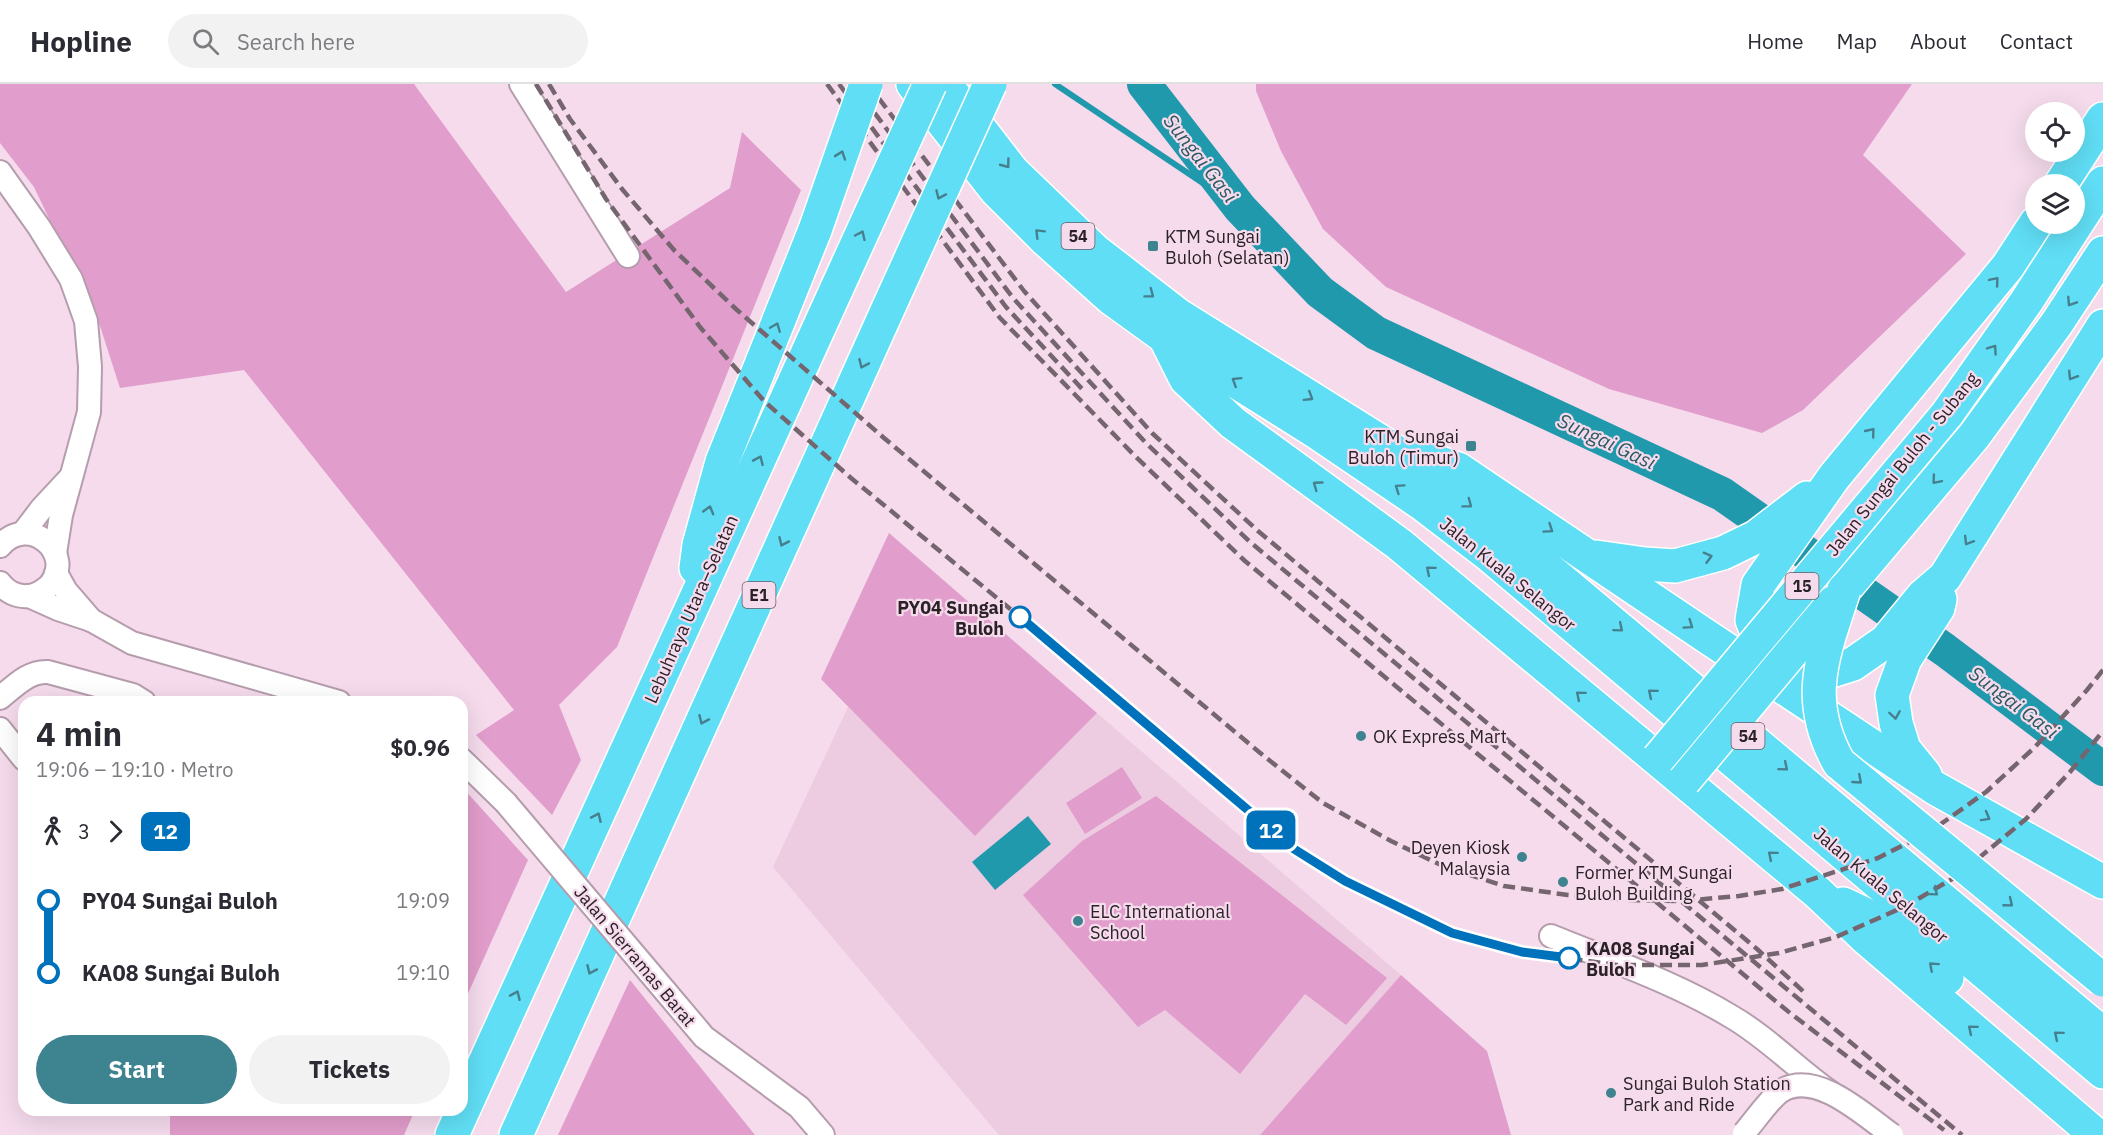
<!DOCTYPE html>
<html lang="en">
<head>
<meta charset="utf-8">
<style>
	body { margin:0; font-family:"IBM Plex Sans",sans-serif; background:#f2f2f3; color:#2b2b33; height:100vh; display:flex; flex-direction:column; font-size:22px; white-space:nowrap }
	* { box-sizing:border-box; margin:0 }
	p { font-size:20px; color:#7c7c81 }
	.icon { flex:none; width:33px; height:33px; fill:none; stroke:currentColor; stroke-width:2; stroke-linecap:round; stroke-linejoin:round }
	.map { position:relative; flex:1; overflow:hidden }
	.details { position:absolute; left:18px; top:612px; width:450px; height:420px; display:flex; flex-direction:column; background:#fff; border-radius:18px; box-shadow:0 6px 24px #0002 }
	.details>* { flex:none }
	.badge { padding:0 12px; border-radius:9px; font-size:21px; line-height:39px }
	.fabs { position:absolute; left:2025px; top:18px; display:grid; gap:12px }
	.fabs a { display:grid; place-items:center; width:60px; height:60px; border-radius:50%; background:#fff; box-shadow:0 6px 24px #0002; font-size:30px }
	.map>.badge { position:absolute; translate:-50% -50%; box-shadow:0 0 0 3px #fff }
	.legs { display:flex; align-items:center; gap:9px; height:66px; padding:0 18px; font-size:20px }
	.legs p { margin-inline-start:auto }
	.headline { display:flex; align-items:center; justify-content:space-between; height:102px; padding:0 18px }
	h1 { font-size:33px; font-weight:700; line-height:45px }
	.action { display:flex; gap:12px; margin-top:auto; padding:12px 18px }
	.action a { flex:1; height:69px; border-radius:36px; background:#3e8390; color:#fff; font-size:24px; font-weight:700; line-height:69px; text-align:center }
	.action a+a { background:#f2f2f3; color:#2b2b33 }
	ul { padding:0 18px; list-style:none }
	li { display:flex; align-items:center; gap:21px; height:72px; font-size:22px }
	li i { display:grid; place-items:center; width:9px; height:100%; margin:0 8px; background:currentColor }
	li i::after { content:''; width:15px; height:15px; margin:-8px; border:4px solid; border-radius:50%; background:#fff }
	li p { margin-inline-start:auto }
	li:first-child i { background:linear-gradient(#0000 50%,currentColor 0) }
	li:last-child i { background:linear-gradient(currentColor 50%,#0000 0) }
	header { display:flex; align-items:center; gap:36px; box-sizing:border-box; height:84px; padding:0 30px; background:#fff; border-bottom:2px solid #e1e1e2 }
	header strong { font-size:28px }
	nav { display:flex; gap:33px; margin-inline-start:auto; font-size:21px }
	.search { width:420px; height:54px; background:#f2f2f3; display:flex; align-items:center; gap:15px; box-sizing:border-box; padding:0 21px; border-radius:33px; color:#7c7c81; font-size:22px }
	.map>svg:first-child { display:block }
	.built { fill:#edcce1 }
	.green { fill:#e19dcb }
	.water { fill:#2199ad }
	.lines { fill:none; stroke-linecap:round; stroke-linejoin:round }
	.stream { stroke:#2199ad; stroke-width:6 }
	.river { stroke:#2199ad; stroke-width:34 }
	.minor-casing { stroke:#b59dad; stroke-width:26 }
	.highway-casing { stroke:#fff; stroke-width:36 }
	.minor { stroke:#fff; stroke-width:22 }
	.highway { stroke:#60def5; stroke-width:33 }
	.rail { stroke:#74656f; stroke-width:4.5; stroke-dasharray:12 6; stroke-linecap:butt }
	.minor-bridge-casing { stroke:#b59dad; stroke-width:26; stroke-linecap:butt }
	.highway-bridge-casing { stroke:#fff; stroke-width:36; stroke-linecap:butt }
	.minor-bridge { stroke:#fff; stroke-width:22 }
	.highway-bridge { stroke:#60def5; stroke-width:33 }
	.oneway { stroke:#46808e }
	.line-1-casing { stroke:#fff; stroke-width:14 }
	.line-1 { stroke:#0072bc; stroke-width:9 }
	.poi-dot { fill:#3e8390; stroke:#f5dbec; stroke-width:2 }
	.stop-1-dot { fill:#fff; stroke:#0072bc; stroke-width:3 }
	.labels { text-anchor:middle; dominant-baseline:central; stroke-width:4.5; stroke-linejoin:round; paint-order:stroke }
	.shield { fill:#f5dbec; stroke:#685a63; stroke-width:1.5 }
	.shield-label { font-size:16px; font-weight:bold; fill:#2b2228 }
	.poi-label { font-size:18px; fill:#2b2228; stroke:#f5dbec; text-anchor:start }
	.street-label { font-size:18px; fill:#2b2228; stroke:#f5dbec }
	.stop-label { font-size:18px; font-weight:bold; fill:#2b2228; stroke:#f5dbec; text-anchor:end }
	.water-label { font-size:20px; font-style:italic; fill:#2a5962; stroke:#f5dbec }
</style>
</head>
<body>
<header>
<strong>Hopline</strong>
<div class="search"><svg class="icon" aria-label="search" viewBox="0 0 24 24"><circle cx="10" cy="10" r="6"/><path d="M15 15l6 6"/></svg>Search here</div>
<nav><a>Home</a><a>Map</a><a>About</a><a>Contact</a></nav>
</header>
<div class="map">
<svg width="2103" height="1051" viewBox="0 0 2103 1051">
	<rect width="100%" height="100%" fill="#f5dbec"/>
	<path class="built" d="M848,623L975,752L1097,629L1401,891L1260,1051H999L773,783Z"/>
	<g class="green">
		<path d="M0,0H414L566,208L730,104L742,48L801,106L617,563L559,621L581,676L552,731L476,651L514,626L244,286L120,304L100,242L34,103L0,59Z"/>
		<path d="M1256,0H1912L1863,71L1966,170L1803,326L1762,349L1609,305L1386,203L1323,145L1281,67L1256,7Z"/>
		<path d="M889,449L1097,629L975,752L821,595Z"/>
		<path d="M1122,683L1142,714L1085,750L1066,719Z"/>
		<path d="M462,703L528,776L462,923Z"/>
		<path d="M1156,712L1387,894L1346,941L1305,910L1240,990L1165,926L1138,943L1023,811L1082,757Z"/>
		<path d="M1401,891L1487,967L1511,1051H1260Z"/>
		<path d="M630,896L755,1051H558Z"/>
		<path d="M170,1026H415L404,1051H170Z"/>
	</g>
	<path class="water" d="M1028,732L1051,760L995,806L972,778Z"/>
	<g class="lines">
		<path class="stream" d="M1055,0L1240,124"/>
		<path class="river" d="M1144,0L1240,124L1320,208L1376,249L1722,410L1945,566L2103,685"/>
		<defs>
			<g id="minor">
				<path d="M521,0L628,172"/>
				<path d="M0,88L39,143L71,195L86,237L90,283L89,328L61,431L55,469"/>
				<path d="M23,449L42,424L69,395"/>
				<path d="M0,462C29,428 77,470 49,502C43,507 36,512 28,512C17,513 7,508 0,499"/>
				<path d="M56,489L66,507L91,536"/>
				<path d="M29,512L58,525L91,536L132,559L339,618"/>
				<path d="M0,614C15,602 28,587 48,588L133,611L144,618"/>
				<path d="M0,645L24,675"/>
				<path d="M462,676L506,719"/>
				<path d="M1551,852C1612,877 1676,899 1732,933C1768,954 1797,985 1830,1008"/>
				<path d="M666,908L704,953L799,1023L823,1051"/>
			</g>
			<g id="highway">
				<path d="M913,0L996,106L1046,156L1111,214L1165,253L1318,349L1421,419L1489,471L2103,988"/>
				<path d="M945,0L1013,88L1094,166L1178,231L1386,361L1504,448L2103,950"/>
				<path d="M2061,100L2103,35"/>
				<path d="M2036,139L2008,182L1834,393L1758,501L1752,536L1763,564L1791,586L1828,588L1853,580L1886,557L1923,512L1945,493L2103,242"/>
				<path d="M1165,253L1186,295L1233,339L1399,460L1817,808L1867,855L2096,1051"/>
				<path d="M1947,330L2026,218L2103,99"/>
				<path d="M1420,372L1458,385L1706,552L1935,704L2103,798"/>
				<path d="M1596,473L1645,480L1675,482L1723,469L1756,453L1807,414"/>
				<path d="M696,484L699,461L722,378L815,146"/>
				<path d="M1844,506L1974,352L2057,239L2103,169"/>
				<path d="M1925,691L1904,665L1896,639L1892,611L1905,575L1938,524L1940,515"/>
				<path d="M1843,820L1885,840L1947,894"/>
				<path d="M452,1051L837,204"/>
				<path d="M516,1051L887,227"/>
			</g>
		</defs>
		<use href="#minor" class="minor-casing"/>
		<use href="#highway" class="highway-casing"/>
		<use href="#minor" class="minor"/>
		<use href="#highway" class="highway"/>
		<g class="rail">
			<path d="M536,0L606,115L700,243L764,317L851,394L1059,565L1294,765L1345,797L1398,825L1452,849L1522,868L1617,881H1702L1779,869L1836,853L1906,822L1957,792L2026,735L2070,688L2103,647"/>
			<path d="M549,0L570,35L622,105L674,166L737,226L884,354L1259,668L1323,719L1391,757L1443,782L1504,802L1568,811L1628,816L1682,817L1739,812L1782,805L1878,774L1931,747L1986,708L2035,663L2087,606L2103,586"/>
			<path d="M827,0L1000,234L1136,373L1245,477L1790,929L1944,1046"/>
			<path d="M839,0L1006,223L1084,307"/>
			<path d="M853,0L1013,214L1145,358L1250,458L1962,1051"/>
			<path d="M868,0L1024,207L1152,349L1258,447L1757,865L1804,908"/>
		</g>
		<defs>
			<g id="minor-bridge">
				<path d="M506,719L666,908"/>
				<path d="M1744,1049C1753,1039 1771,1013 1781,1007C1816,985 1865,1032 1892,1051"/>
			</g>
			<g id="highway-bridge">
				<path d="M815,146L866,0"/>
				<path d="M837,204L930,0"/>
				<path d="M887,227L990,0"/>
				<path d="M1844,506C1823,571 1803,615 1839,679L2103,896"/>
				<path d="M1658,675L1947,330"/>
				<path d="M1684,697L1833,519"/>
			</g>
		</defs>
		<use href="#minor-bridge" class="minor-bridge-casing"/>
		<use href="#highway-bridge" class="highway-bridge-casing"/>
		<use href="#minor-bridge" class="minor-bridge"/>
		<use href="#highway-bridge" class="highway-bridge"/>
	</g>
	<defs><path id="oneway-chevron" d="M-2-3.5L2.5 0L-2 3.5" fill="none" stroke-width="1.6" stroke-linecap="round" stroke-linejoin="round" transform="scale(1.5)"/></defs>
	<g class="oneway">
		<use href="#oneway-chevron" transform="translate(841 71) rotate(-71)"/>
		<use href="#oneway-chevron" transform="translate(1006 80) rotate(53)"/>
		<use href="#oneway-chevron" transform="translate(940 111) rotate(114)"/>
		<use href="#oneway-chevron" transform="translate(1039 149) rotate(-135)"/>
		<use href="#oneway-chevron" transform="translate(861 151) rotate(-65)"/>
		<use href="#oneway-chevron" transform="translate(1995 197) rotate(-50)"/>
		<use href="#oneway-chevron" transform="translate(1150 210) rotate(37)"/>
		<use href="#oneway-chevron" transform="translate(2071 218) rotate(123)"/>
		<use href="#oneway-chevron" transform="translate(776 243) rotate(-68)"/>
		<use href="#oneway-chevron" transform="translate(1993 265) rotate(-55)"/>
		<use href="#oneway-chevron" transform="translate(863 280) rotate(114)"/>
		<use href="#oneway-chevron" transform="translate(2072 292) rotate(122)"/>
		<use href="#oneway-chevron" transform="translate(1236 297) rotate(-148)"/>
		<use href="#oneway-chevron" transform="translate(1309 313) rotate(32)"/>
		<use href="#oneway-chevron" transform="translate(1871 348) rotate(-51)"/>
		<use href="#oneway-chevron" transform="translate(759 376) rotate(-66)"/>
		<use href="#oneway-chevron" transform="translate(1936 396) rotate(130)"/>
		<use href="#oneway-chevron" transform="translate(1317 401) rotate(-144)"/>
		<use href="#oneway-chevron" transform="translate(1399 404) rotate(-145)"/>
		<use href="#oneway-chevron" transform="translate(1468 420) rotate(37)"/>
		<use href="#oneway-chevron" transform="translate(709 426) rotate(-74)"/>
		<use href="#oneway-chevron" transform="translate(1549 445) rotate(34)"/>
		<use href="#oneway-chevron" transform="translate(1968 457) rotate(122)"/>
		<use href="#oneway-chevron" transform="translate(783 458) rotate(114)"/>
		<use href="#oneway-chevron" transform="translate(1708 473) rotate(-15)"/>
		<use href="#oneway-chevron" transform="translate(1430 486) rotate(-140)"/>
		<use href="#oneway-chevron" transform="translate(1689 541) rotate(35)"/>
		<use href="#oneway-chevron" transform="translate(1619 544) rotate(40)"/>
		<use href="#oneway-chevron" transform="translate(1652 609) rotate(-140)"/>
		<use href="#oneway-chevron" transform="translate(1580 611) rotate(-140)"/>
		<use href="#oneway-chevron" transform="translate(1895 631) rotate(81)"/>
		<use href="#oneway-chevron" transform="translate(703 636) rotate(114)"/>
		<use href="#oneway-chevron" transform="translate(1784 683) rotate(40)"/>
		<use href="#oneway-chevron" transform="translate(1858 696) rotate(41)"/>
		<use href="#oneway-chevron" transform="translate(597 733) rotate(-66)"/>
		<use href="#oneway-chevron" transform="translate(1986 733) rotate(29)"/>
		<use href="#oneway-chevron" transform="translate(1772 771) rotate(-140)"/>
		<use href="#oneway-chevron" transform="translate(1934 808) rotate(40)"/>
		<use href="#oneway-chevron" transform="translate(2009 819) rotate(39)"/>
		<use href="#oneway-chevron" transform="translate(1933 882) rotate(-138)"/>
		<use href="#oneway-chevron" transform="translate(591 886) rotate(114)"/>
		<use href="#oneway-chevron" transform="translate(516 911) rotate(-66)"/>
		<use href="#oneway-chevron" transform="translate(1972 945) rotate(-140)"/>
		<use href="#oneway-chevron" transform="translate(2058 951) rotate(-140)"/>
	</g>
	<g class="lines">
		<defs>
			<path id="line-1" d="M1020,533L1294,765L1345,797L1452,849L1522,868L1569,874"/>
		</defs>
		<use href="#line-1" class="line-1-casing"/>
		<use href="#line-1" class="line-1"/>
	</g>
	<g class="poi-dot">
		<rect x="1147" y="156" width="12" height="12" rx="3"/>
		<rect x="1465" y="356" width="12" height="12" rx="3"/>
		<circle cx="1361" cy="652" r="6"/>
		<circle cx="1522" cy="773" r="6"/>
		<circle cx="1563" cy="798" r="6"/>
		<circle cx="1078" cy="837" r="6"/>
		<circle cx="1611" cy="1009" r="6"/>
	</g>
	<g class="stop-1-dot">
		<circle cx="1020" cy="533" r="10"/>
		<circle cx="1569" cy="874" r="10"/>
	</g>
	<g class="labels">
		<g class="shield">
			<rect x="1061.5" y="139" width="33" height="26" rx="4.5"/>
			<rect x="1785.5" y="489" width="33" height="26" rx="4.5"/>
			<rect x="742.5" y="498" width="33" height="26" rx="4.5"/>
			<rect x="1731.5" y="639" width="33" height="26" rx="4.5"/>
		</g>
		<g class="shield-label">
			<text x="1078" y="152">54</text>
			<text x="1802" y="502">15</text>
			<text x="759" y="511">E1</text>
			<text x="1748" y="652">54</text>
		</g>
		<g class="poi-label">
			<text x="1165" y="152">KTM Sungai<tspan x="1165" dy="21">Buloh (Selatan)</tspan></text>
			<text x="1459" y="352" text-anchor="end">KTM Sungai<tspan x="1459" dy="21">Buloh (Timur)</tspan></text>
			<text x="1373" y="652">OK Express Mart</text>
			<text x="1510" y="763" text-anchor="end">Deyen Kiosk<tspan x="1510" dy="21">Malaysia</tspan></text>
			<text x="1575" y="788">Former KTM Sungai<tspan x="1575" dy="21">Buloh Building</tspan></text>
			<text x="1090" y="827">ELC International<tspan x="1090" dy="21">School</tspan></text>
			<text x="1623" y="999">Sungai Buloh Station<tspan x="1623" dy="21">Park and Ride</tspan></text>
		</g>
		<g class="street-label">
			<text transform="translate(1902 380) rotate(-51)">Jalan Sungai Buloh - Subang</text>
			<text transform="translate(1508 490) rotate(39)">Jalan Kuala Selangor</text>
			<text transform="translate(691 525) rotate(-66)">Lebuhraya Utara–Selatan</text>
			<text transform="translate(1881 801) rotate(40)">Jalan Kuala Selangor</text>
			<text transform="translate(635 872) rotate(50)">Jalan Sierramas Barat</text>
		</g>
		<g class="stop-label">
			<text x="1004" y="523">PY04 Sungai<tspan x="1004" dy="21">Buloh</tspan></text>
			<text x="1586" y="864" text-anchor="start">KA08 Sungai<tspan x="1586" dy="21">Buloh</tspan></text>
		</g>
		<g class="water-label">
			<text transform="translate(1201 74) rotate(52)">Sungai Gasi</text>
			<text transform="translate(1607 357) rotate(25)">Sungai Gasi</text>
			<text transform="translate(2014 618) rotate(37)">Sungai Gasi</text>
		</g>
	</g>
</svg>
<div class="fabs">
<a><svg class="icon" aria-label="locate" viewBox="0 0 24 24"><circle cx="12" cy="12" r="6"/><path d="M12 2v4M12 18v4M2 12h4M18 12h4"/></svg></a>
<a><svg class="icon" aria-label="layers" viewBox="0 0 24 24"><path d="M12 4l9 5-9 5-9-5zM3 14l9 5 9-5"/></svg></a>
</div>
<b class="badge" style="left:1271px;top:746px;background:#0072bc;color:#fff">12</b>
<section class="details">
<div class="headline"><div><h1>4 min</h1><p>19:06 – 19:10 · Metro</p></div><b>$0.96</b></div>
<div class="legs"><svg class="icon" aria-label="walk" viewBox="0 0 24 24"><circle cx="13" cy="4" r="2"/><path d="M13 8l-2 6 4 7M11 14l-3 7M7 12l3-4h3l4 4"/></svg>3<svg class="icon" aria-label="forward" viewBox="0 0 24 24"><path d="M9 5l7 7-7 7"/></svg><b class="badge" style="background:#0072bc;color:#fff">12</b></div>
<ul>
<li><i style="color:#0072bc"></i><b>PY04 Sungai Buloh</b><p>19:09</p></li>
<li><i style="color:#0072bc"></i><b>KA08 Sungai Buloh</b><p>19:10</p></li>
</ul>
<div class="action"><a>Start</a><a>Tickets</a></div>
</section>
</div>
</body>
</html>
